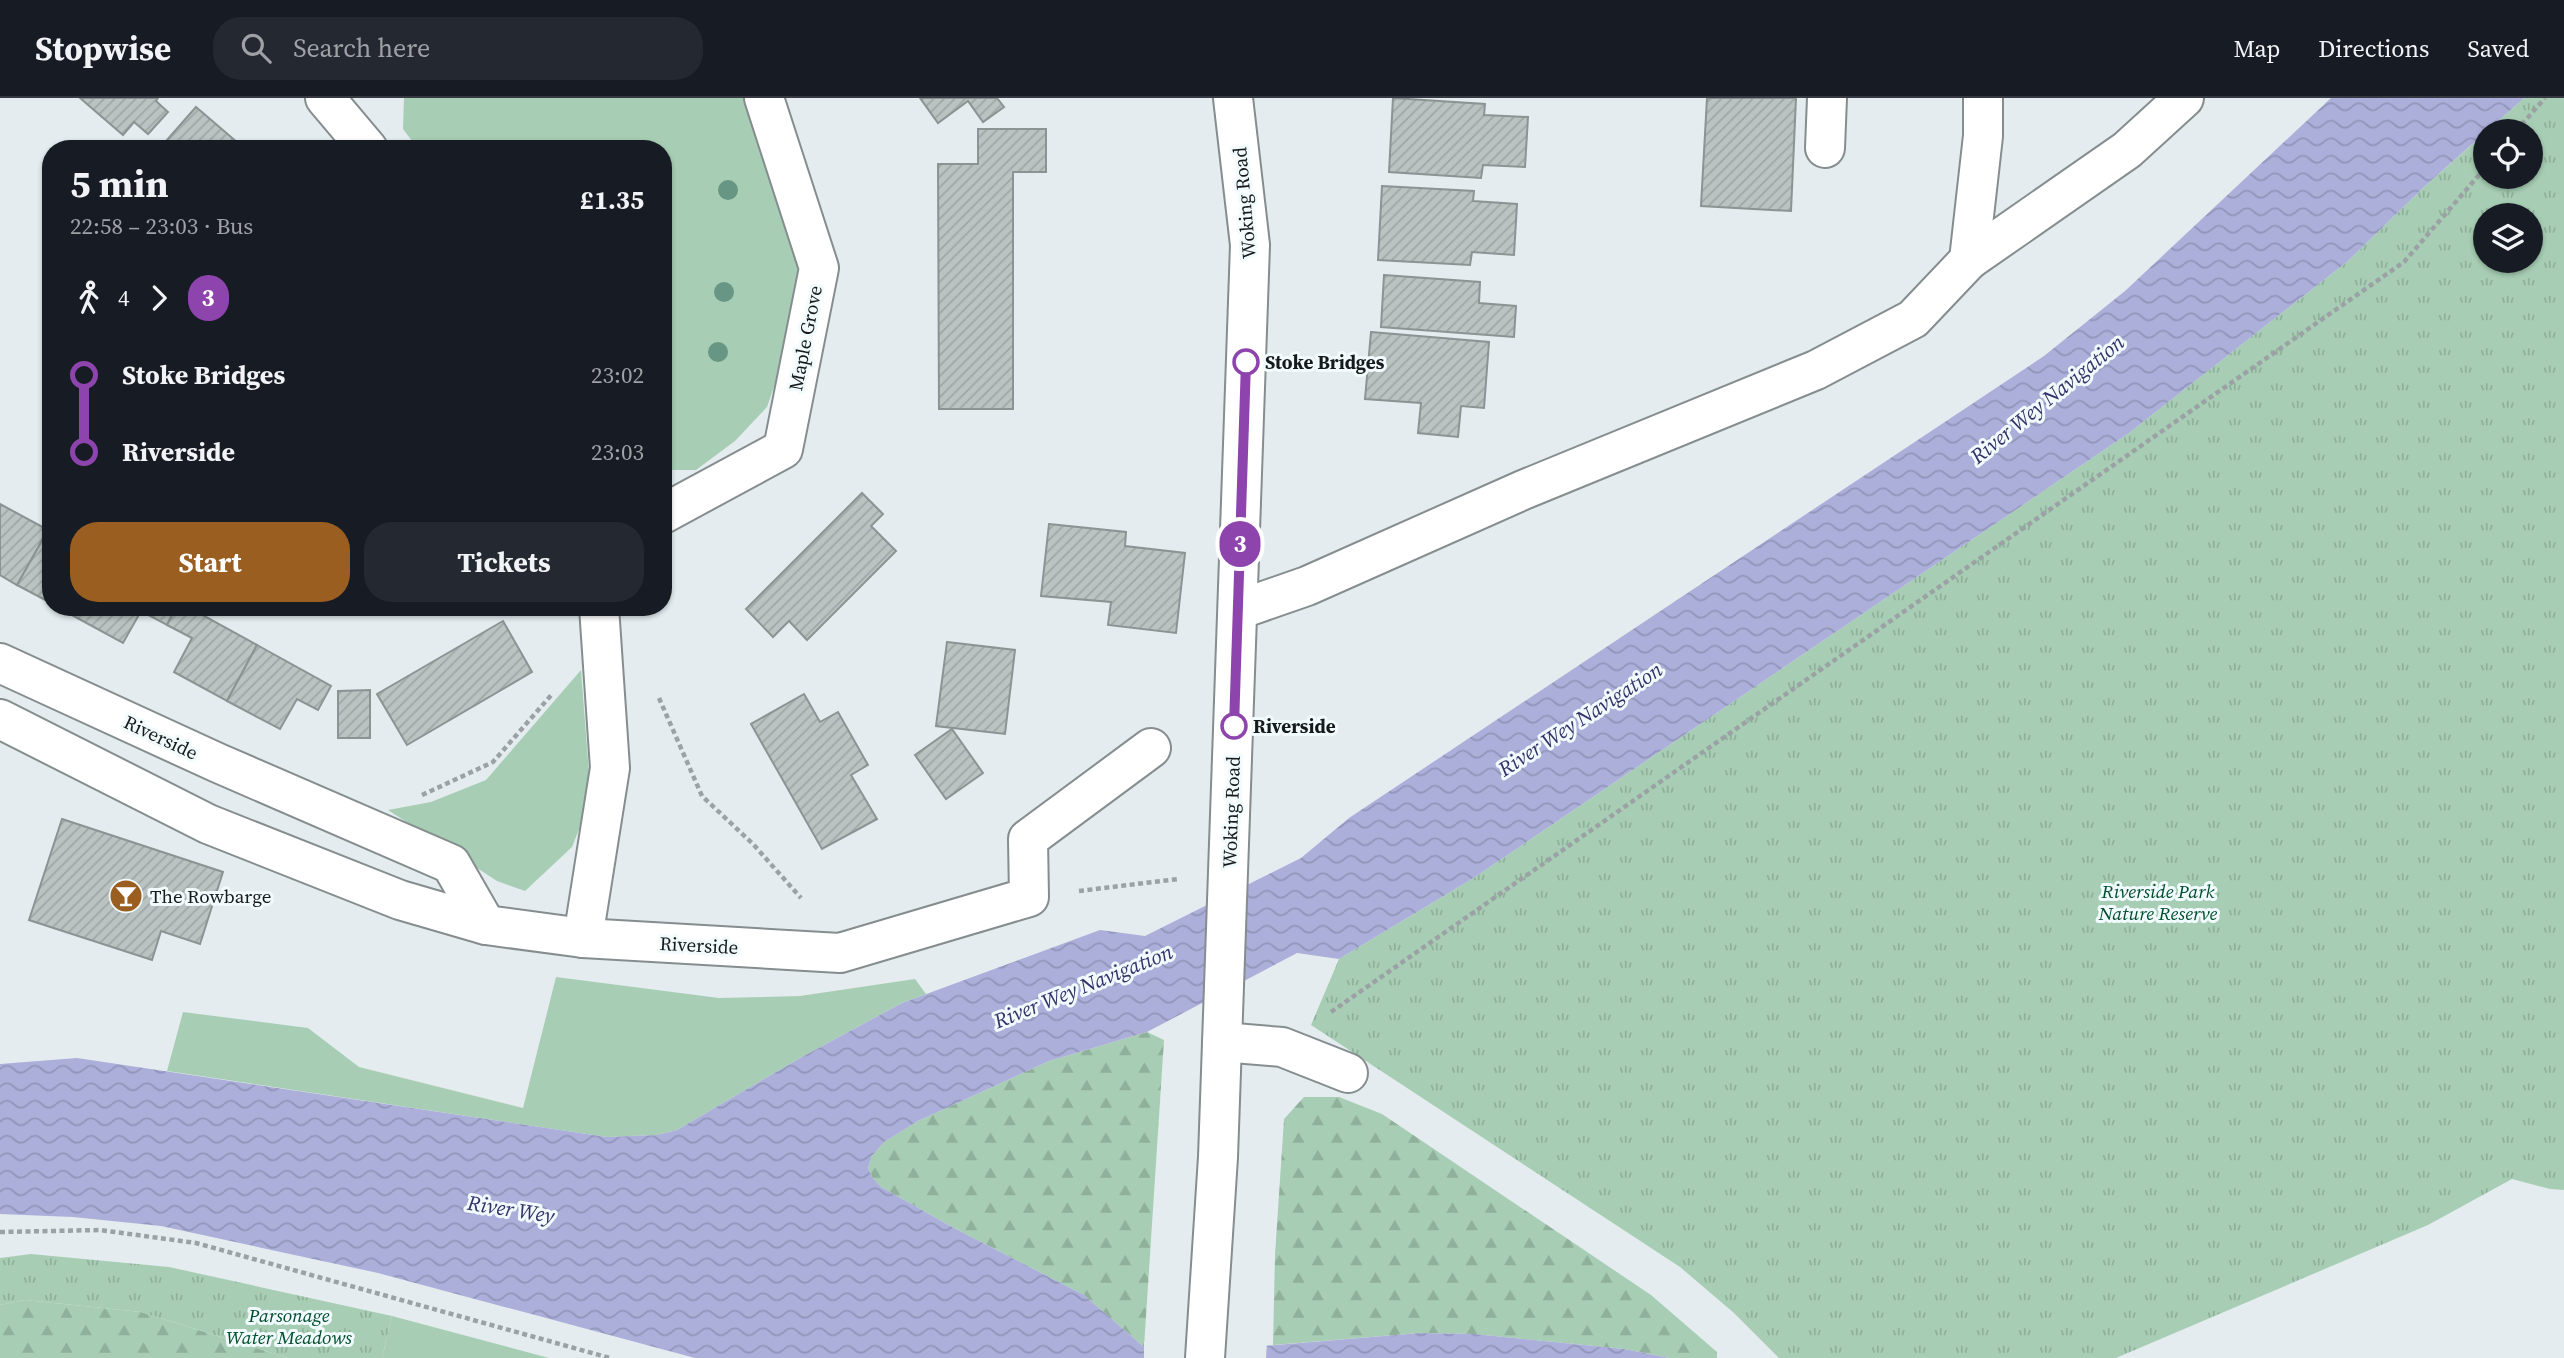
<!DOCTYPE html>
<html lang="en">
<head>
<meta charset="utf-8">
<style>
	body { margin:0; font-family:"Source Serif 4",serif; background:#242831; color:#f1f3f6; height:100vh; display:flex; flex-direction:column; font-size:26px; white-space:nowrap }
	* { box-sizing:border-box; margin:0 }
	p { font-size:23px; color:#9ea1a6 }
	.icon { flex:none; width:38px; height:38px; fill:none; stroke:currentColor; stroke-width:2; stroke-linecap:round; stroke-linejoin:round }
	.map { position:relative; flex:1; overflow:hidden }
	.details { position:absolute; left:42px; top:42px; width:630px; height:476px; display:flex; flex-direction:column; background:#171b24; border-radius:28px; box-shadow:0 2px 5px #0004 }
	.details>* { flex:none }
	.badge { padding:0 14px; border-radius:23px; font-size:24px; line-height:46px }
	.tools { position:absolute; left:2473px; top:21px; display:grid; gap:14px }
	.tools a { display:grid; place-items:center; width:70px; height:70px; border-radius:50%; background:#171b24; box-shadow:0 2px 5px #0004; font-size:35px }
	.map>.badge { position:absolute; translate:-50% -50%; box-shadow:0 0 0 4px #fff }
	.legs { display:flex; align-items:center; gap:10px; height:77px; padding:0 28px; font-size:23px }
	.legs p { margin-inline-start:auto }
	.headline { display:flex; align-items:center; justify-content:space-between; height:119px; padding:0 28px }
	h1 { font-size:38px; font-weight:700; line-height:52px }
	.action { display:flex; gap:14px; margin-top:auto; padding:14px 28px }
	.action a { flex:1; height:80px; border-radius:28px; background:#9a5e21; color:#fff; font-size:28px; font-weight:700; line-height:80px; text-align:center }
	.action a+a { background:#242831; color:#f1f3f6 }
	ul { padding:0 28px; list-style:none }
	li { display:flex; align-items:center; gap:24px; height:77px; font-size:26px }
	li i { display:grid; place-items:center; width:10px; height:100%; margin:0 9px; background:currentColor }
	li i::after { content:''; width:18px; height:18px; margin:-9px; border:5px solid; border-radius:50%; background:#171b24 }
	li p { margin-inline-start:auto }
	li:first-child i { background:linear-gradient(#0000 50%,currentColor 0) }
	li:last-child i { background:linear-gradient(currentColor 50%,#0000 0) }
	header { display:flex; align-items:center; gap:42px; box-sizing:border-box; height:98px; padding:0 35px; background:#171b24; border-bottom:2px solid #363941 }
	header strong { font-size:33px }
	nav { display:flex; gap:38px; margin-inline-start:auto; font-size:24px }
	.search { width:490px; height:63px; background:#242831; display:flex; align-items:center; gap:18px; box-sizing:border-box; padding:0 24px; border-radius:28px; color:#9ea1a6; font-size:26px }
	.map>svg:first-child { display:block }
	.grass { fill:#a7ceb4 }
	.forest { fill:url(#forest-firs) }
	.park { fill:url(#park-tufts); fill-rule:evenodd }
	.water { fill:url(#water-waves) }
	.pier { fill:#e4ecef }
	.building { fill:url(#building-hatch); stroke:#8b9492; stroke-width:2 }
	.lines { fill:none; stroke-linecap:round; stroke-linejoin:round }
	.minor-casing { stroke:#858d8f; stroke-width:42 }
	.major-casing { stroke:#858d8f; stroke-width:42 }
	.path { stroke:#9ba1a4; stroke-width:4.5; stroke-dasharray:5 3.5; stroke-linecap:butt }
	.minor { stroke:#fff; stroke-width:38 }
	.major { stroke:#fff; stroke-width:38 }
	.tree { fill:#679684 }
	.line-1-casing { stroke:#fff; stroke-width:16 }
	.line-1 { stroke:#8e44ad; stroke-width:10 }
	.stop-1-dot { fill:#fff; stroke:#8e44ad; stroke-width:3.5 }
	.labels { text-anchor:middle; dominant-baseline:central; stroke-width:6; stroke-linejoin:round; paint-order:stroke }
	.street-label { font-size:19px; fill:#171a1b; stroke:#f1fafc }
	.stop-label { font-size:19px; font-weight:bold; fill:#171a1b; stroke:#f1fafc; text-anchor:start }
	.park-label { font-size:19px; font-style:italic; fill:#004f2c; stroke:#f1fafc }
	.poi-label { font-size:19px; fill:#171a1b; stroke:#f1fafc; text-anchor:start }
	.water-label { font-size:21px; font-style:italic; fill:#333268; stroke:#f1fafc }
</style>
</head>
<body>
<header>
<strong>Stopwise</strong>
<div class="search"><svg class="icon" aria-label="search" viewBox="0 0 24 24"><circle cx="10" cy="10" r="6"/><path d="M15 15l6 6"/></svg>Search here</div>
<nav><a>Map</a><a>Directions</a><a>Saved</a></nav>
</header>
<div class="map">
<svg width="2564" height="1260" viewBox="0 0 2564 1260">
	<defs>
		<pattern id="forest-firs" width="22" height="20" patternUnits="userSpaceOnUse" patternTransform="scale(1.75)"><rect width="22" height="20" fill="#a7ceb4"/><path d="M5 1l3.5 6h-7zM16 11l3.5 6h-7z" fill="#8fb09a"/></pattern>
		<pattern id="park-tufts" width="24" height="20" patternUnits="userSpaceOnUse" patternTransform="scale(1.75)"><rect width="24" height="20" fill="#a7ceb4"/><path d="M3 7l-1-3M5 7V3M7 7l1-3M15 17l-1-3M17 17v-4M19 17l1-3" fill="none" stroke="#8fb09a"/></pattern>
		<pattern id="water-waves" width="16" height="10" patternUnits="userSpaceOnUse" patternTransform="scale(1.75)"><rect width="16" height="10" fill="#abafda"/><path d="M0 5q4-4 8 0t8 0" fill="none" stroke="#9296ba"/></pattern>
		<pattern id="building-hatch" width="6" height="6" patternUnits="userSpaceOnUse" patternTransform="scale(1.75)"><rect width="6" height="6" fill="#bac3c1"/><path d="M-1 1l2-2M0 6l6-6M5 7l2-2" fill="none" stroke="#9fa7a5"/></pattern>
	</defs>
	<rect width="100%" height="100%" fill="#e4ecef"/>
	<g class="grass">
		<path d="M404,0H749L806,165L795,229L767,309L735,343L696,372H663V51H418L403,31Z"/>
		<path d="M581,572L591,701L572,749L525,793L497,783L388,712L431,704L486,682Z"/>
		<path d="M556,879L719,900L800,898L915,881L926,896L902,905L800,960L677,1032L657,1037L607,1039L167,973L183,914L308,930L359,969L523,1010Z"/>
		<path d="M392,1218L549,1260H382Z"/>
	</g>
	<g class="forest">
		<path d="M1147,934L1164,942L1144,1249L1084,1197L954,1130L881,1089L872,1079L868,1070L872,1058L884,1044L918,1023L1049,963Z"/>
		<path d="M1304,999H1339L1382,1016L1651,1197L1717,1254V1260H1670L1624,1251L1474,1236L1420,1235L1273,1247L1275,1157L1284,1021Z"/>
		<path d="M25,1202L141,1214L288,1260H0V1207Z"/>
	</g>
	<g class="park">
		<path d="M2524,0H2564V1092L2550,1091L2512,1081L2428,1127L2116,1260H1779L1734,1215L1680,1169L1311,927L1339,861L1475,779L2129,335L2348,163L2425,88L2485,35V79H2530V33H2487ZM2485,117H2530V163H2485Z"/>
		<path d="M31,1156L169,1169L392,1218L382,1260H288L141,1214L25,1202L0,1207V1160Z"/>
	</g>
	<path class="water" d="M2331,0H2524L2425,88L2348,163L2129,335L1475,779L1339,861L1297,855L1147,934L1049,963L918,1023L884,1044L872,1058L868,1070L872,1079L881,1089L954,1130L1084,1197L1144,1249H1252L1420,1235L1474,1236L1624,1251L1670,1260H695L378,1175L161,1128L73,1119L0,1116V966L77,960L607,1039L657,1037L677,1032L800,960L902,905L1100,832L1145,838L1301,760L1349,720L2044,258L2125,193Z"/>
	<path class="pier" d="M1144,1244H1267L1266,1260H1144Z"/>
	<g class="building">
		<path d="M80,0H158L156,3L168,14L148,36L134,24L123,37Z"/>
		<path d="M920,0H997L1004,9L983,24L968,3L938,25Z"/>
		<path d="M1393,0L1485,6L1484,17L1528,19L1525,69L1483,67L1481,80L1389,74Z"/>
		<path d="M1707,0H1796L1791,113L1701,108Z"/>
		<path d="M196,9L245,51H159Z"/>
		<path d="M978,31H1046V74H1013V311H939L938,66H978Z"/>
		<path d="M1382,88L1474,93L1473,103L1517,106L1514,157L1472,154L1470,167L1378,162Z"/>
		<path d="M1384,177L1480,184L1479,205L1516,208L1514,239L1381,229Z"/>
		<path d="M1371,234L1489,244L1484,310L1461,308L1458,339L1418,335L1421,305L1365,301Z"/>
		<path d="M862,395L883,416L871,428L896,453L807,542L789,523L773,539L746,511Z"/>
		<path d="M0,406L48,432L17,487L0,477Z"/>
		<path d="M1049,426L1126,434L1125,448L1185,455L1176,535L1108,527L1111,504L1041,498Z"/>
		<path d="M48,432L51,434V505L17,487Z"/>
		<path d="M58,509H74L70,516Z"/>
		<path d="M74,509H176L167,527L141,513L123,545L70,516Z"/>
		<path d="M176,509H188L257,547L227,603L174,574L192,540L167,527Z"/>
		<path d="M503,523L532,574L407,647L377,596Z"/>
		<path d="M947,544L1015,552L1005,636L936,628Z"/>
		<path d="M257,547L331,588L318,612L297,601L280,631L227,603Z"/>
		<path d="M370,592V640H338V593Z"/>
		<path d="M804,596L820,624L838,614L868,667L851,677L877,721L822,751L751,626Z"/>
		<path d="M952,631L983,675L946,701L915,657Z"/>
		<path d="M62,721L223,774L200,846L161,833L152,862L29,822Z"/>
	</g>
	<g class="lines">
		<defs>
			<g id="minor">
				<path d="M325,0L368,51"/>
				<path d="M1825,50L1827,0"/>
				<path d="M1969,162L2127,52L2184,0"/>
				<path d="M663,416L783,351L819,170L764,0"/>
				<path d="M1238,512L1307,488L1523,392L1816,272L1913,221L1969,162L1983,38V0"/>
				<path d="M0,565L218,665L451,766L486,827"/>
				<path d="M0,621L208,726L400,802L486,827L583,840L840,855L1029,799L1028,741L1151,650"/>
				<path d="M583,840L610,670L599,509"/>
				<path d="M1222,944L1282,949L1348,975"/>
			</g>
			<path id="major" d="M1205,1260L1218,1059L1250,147L1233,0"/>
		</defs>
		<use href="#minor" class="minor-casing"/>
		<use href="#major" class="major-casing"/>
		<g class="path">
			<path d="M2516,33L2545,0"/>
			<path d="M659,600L702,698L753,746L801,800"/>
			<path d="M422,697L493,664L553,595"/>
			<path d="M1079,793L1178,781"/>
			<path d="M1331,914L2404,164L2485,70"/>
			<path d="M0,1134L100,1132L196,1145L610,1260"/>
		</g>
		<use href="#minor" class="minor"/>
		<use href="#major" class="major"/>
	</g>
	<g class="tree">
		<circle cx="728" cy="92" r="10"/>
		<circle cx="724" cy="194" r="10"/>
		<circle cx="718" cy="254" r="10"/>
	</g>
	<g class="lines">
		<defs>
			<path id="line-1" d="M1234,628L1246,264"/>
		</defs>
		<use href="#line-1" class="line-1-casing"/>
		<use href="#line-1" class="line-1"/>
	</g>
	<defs>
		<symbol id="bar-disc" viewBox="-11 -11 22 22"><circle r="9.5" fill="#9a5e21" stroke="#f1fafc"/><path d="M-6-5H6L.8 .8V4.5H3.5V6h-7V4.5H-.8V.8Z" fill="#fff"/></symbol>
	</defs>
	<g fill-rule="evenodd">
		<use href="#bar-disc" x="107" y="779" width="38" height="38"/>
	</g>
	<g class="stop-1-dot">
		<circle cx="1246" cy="264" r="12"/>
		<circle cx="1234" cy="628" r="12"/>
	</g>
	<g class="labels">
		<g class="street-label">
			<text transform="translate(1244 105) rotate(-95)">Woking Road</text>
			<text transform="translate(805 240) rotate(-79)">Maple Grove</text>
			<text transform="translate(161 639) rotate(25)">Riverside</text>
			<text transform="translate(1231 714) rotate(-88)">Woking Road</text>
			<text transform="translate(699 847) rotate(3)">Riverside</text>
		</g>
		<g class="stop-label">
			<text x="1265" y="264">Stoke Bridges</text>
			<text x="1253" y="628">Riverside</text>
		</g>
		<g class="park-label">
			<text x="2158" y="793">Riverside Park<tspan x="2158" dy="22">Nature Reserve</tspan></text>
			<text x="289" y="1217">Parsonage<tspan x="289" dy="22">Water Meadows</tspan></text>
		</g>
		<g class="poi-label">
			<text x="150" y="798">The Rowbarge</text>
		</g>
		<g class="water-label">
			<text transform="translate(2047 301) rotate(-39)">River Wey Navigation</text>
			<text transform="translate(1580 621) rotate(-33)">River Wey Navigation</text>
			<text transform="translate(1083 888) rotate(-22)">River Wey Navigation</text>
			<text transform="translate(511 1111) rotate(9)">River Wey</text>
		</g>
	</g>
</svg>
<div class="tools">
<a><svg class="icon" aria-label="locate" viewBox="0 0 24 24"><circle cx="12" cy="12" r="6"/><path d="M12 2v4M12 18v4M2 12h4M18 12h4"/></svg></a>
<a><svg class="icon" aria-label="layers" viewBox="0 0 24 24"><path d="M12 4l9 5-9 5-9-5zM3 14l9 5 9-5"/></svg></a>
</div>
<b class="badge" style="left:1240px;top:446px;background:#8e44ad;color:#fff">3</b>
<section class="details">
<div class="headline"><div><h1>5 min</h1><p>22:58 – 23:03 · Bus</p></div><b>£1.35</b></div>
<div class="legs"><svg class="icon" aria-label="walk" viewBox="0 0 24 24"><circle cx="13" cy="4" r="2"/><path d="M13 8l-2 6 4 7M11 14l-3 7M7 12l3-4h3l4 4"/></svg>4<svg class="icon" aria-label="forward" viewBox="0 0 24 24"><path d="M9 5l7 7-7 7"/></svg><b class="badge" style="background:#8e44ad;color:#fff">3</b></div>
<ul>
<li><i style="color:#8e44ad"></i><b>Stoke Bridges</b><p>23:02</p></li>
<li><i style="color:#8e44ad"></i><b>Riverside</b><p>23:03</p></li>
</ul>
<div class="action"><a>Start</a><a>Tickets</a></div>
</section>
</div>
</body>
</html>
